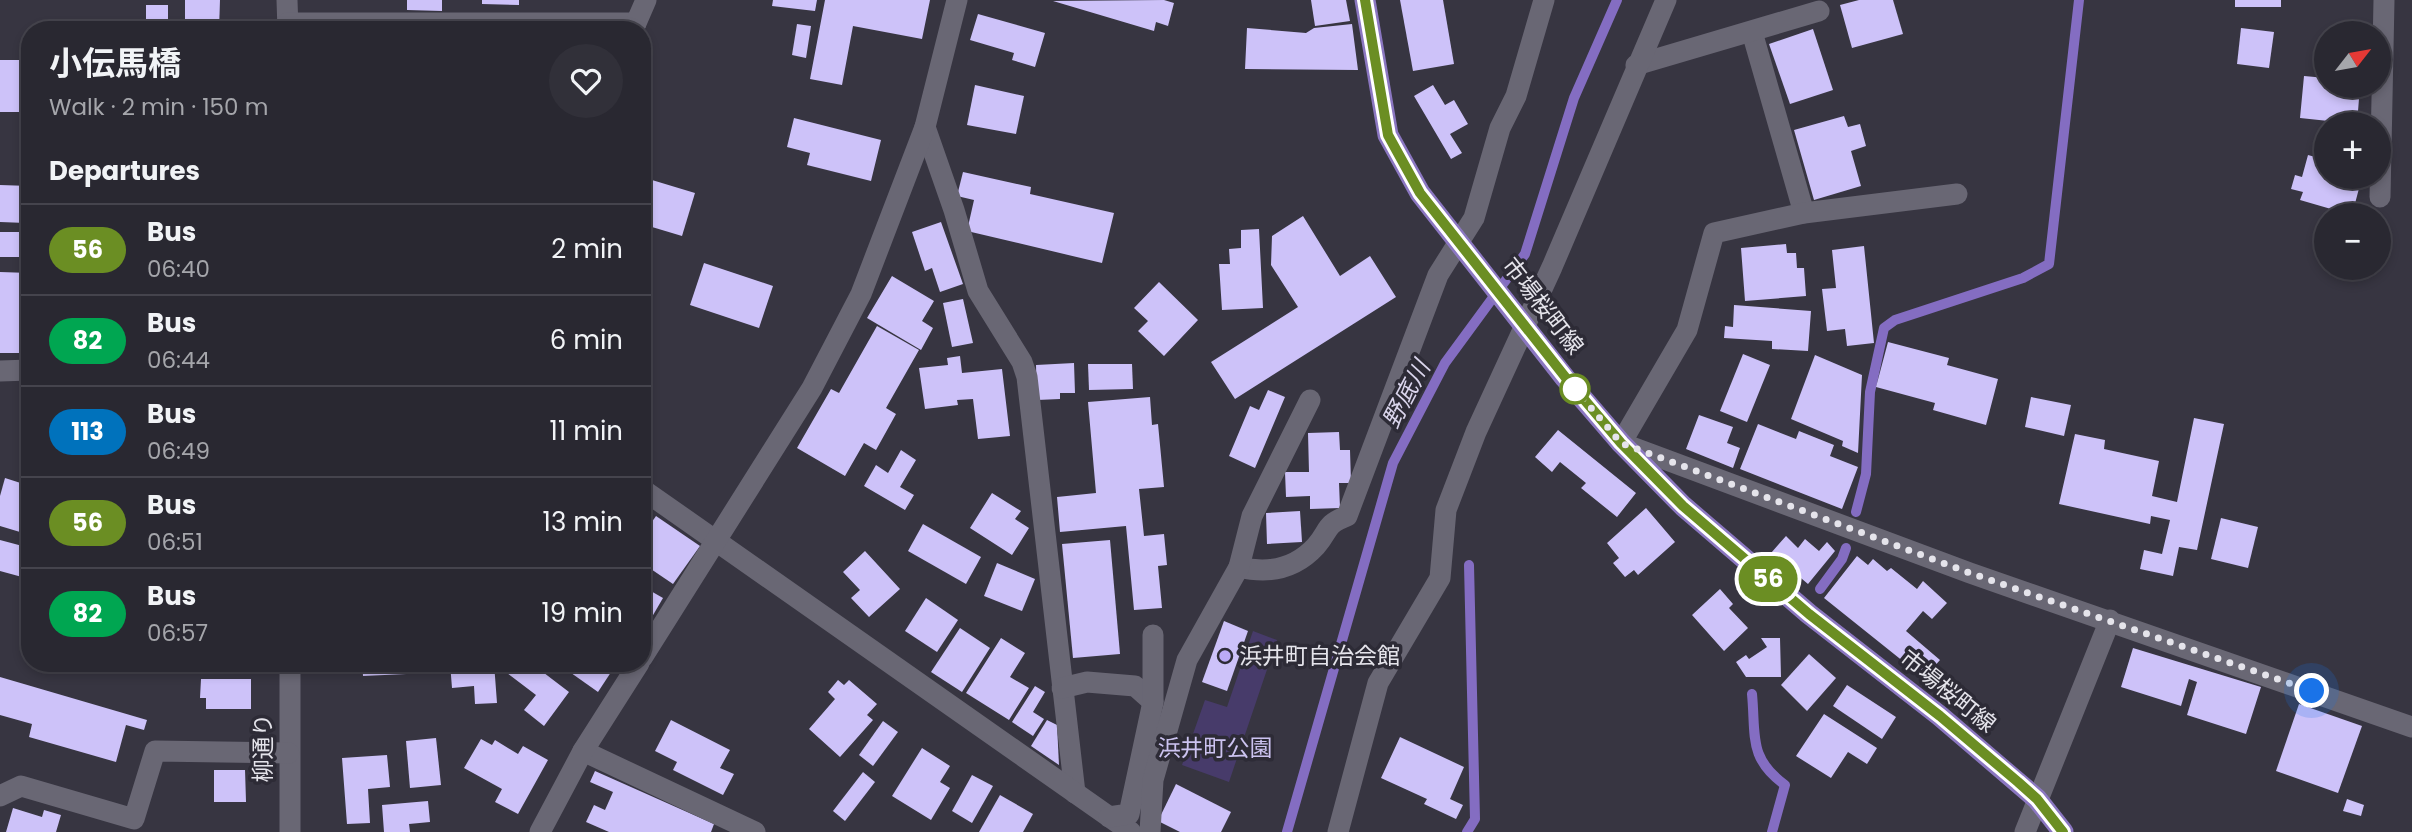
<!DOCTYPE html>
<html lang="en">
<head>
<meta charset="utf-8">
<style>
	body { margin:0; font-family:Poppins,"Noto Sans JP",sans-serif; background:#313039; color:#f1f3f6; height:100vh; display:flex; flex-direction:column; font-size:26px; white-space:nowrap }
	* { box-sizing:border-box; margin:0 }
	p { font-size:23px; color:#a5a6ab }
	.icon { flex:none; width:38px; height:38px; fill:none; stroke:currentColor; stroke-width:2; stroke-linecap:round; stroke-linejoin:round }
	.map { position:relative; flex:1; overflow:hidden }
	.panel { position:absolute; left:21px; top:21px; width:630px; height:651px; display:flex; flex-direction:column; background:#292831; border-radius:28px; box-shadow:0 4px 10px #0003,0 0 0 2px #45444d }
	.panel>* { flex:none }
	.badge { padding:0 14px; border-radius:23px; font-size:24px; line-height:46px }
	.needle { width:46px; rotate:59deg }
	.fabs { position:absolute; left:2314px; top:21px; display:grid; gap:14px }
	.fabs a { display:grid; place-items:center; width:77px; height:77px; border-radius:50%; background:#292831; box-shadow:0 4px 10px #0003,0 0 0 2px #45444d; font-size:35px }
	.you { position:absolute; width:35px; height:35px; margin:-18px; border:5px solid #fff; border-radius:50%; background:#1a73e8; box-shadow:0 0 0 10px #1a73e833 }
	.map>.badge { position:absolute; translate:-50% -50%; box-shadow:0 0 0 4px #fff }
	h2 { padding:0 28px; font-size:26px; line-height:63px }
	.round { display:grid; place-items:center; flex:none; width:74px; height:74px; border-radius:37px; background:#313039 }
	.overview { display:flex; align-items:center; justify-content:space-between; height:119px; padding:0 28px }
	h1 { font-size:33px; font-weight:700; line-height:52px }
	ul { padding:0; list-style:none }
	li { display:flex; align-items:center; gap:21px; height:91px; padding:0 28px; border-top:2px solid #45444d }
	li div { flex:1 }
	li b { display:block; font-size:26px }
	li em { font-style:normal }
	li .badge { min-width:77px; font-weight:700; text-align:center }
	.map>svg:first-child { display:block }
	.green { fill:#473b6a }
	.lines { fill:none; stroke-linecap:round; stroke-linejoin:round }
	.stream { stroke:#846dc2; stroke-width:10 }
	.building { fill:#cdc2f9 }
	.minor { stroke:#696774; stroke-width:21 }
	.major { stroke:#8b77c1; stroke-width:21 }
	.line-casing { stroke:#fff; stroke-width:16 }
	.line { stroke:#6b8e23; stroke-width:10 }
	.walk { stroke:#e5e4eb; stroke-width:7; stroke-dasharray:0 12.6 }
	.stop-dot { fill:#fff; stroke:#6b8e23; stroke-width:3.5 }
	.poi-dot { fill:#bbaaf6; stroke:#2d2b36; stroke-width:2.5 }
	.labels { text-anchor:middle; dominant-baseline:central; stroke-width:7; stroke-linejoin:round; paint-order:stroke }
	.street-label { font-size:23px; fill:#e5e4eb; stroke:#2d2b36 }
	.poi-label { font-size:23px; fill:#e5e4eb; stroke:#2d2b36; text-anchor:start }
	.park-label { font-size:23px; fill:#ccc3f0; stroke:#2d2b36 }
	.water-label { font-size:24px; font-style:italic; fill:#dad5ec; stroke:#2d2b36 }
</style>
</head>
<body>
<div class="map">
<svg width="2412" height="832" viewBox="0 0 2412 832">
	<rect width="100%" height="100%" fill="#373541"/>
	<path class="green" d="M1253,631L1277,640L1229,782L1182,765L1205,700L1227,707Z"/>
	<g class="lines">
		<g class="stream">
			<path d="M1856,512L1866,474L1870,392L1884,328L1895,320L2023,278L2049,264L2079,0"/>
			<path d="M1820,589L1842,559L1846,548"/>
			<path d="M1752,694C1756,736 1748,758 1785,785L1772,832"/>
			<path d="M1287,832L1393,463L1445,363L1525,254L1574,98L1617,0"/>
			<path d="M1467,832L1475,819L1469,565"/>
		</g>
	</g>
	<g class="building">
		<path d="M185,0H220L219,30H185Z"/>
		<path d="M407,0H442V11L407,10Z"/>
		<path d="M482,0H519V5L482,4Z"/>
		<path d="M773,0H817L815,11L772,6Z"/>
		<path d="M825,0H930L922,39L853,26L842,85L810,79Z"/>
		<path d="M1164,0L1174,3L1168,26L1156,22L1154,31L1053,1Z"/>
		<path d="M1311,0H1346L1350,21L1315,26Z"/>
		<path d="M1400,0H1443L1454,64L1413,71Z"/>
		<path d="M1859,0H1893L1903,34L1852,48L1840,5Z"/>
		<rect x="2235" y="0" width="46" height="7"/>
		<rect x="146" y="5" width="22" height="25"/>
		<path d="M978,14L1045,33L1035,67L1012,60L1014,53L970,40Z"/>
		<path d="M797,24L811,26L806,58L792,55Z"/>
		<path d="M1352,24L1358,70L1245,69L1247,28L1306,33L1314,28Z"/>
		<path d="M2241,28L2274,32L2269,68L2237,64Z"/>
		<path d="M1813,29L1833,90L1790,104L1769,44Z"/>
		<rect x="0" y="60" width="30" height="52"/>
		<path d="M2304,76L2326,78V86H2360L2357,124L2300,118Z"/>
		<path d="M975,85L1024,96L1016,134L967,125Z"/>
		<path d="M1433,85L1445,105L1454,100L1468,124L1450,134L1462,153L1451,159L1414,96Z"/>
		<path d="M1844,116L1848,127L1860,124L1866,146L1851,151L1861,186L1814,200L1794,130Z"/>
		<path d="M794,118L881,140L871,181L807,165L810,153L787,147Z"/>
		<path d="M2308,155L2326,160V177H2362L2352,215H2329L2331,209L2300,200L2303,192L2291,189L2295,175L2302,177Z"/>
		<path d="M963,172L1031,187L1030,194L1114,213L1102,263L967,231L974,200L957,196Z"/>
		<path d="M642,177L695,193L682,236L642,224Z"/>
		<path d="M0,185L30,186V216H26V223L0,222Z"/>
		<path d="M1303,216L1340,276L1370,256L1396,297L1235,399L1211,362L1298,307L1271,265L1272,236Z"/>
		<path d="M941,222L963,284L940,292L932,268L925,271L912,232Z"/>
		<path d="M1259,229L1263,308L1222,310L1219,264H1230L1229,249L1241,248V230Z"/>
		<rect x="0" y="232" width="30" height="25"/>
		<path d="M1786,244L1787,253H1796L1797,268H1804L1806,296L1745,301L1741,248Z"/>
		<path d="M1864,246L1874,343L1847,346L1845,329L1827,331L1822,289L1836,288L1832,250Z"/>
		<path d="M704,263L773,286L759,328L690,305Z"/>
		<path d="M0,272L30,273V305H20L19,353H0Z"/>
		<path d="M892,276L934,301L922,321L933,328L921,350L867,318Z"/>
		<path d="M1159,282L1198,320L1164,356L1138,331L1148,321L1134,308Z"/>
		<path d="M963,299L973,343L952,347L943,303Z"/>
		<path d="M1734,305L1811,311L1808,351L1772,349V341L1724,338L1725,326L1733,327Z"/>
		<path d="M30,321V360H27L26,322Z"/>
		<path d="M877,326L919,350L886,408L896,414L876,450L864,443L845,476L797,448L831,389L839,393Z"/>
		<path d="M1888,342L1949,358L1947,365L1998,379L1986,425L1933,410L1935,403L1876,387Z"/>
		<path d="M1743,354L1770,365L1747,422L1720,411Z"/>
		<path d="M1815,355L1862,375L1858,453L1842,446L1843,441L1791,419Z"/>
		<path d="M960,356L962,373L1002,369L1010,436L978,439L973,399L957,400L958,405L925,409L919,368L948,365L947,358Z"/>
		<path d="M1074,363L1075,393H1060V399L1037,400L1036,365Z"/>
		<path d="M1088,364H1132L1133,389L1089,390Z"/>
		<path d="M1268,390L1285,397L1255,468L1229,456L1250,406L1259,410Z"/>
		<path d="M1150,397L1152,425L1158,424L1164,487L1139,489L1144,536L1164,534L1167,565L1158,566L1162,608L1134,610L1126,526L1060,532L1057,497L1096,493L1088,402Z"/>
		<path d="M2031,397L2071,405L2064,436L2025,427Z"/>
		<path d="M1699,415L1733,427L1727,443L1740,448L1733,468L1686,449Z"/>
		<path d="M2194,418L2224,424L2197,550L2179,547L2173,576L2140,569L2144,550L2162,554L2170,520L2151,516L2150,524L2059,504L2075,434L2105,440L2104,449L2159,461L2152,496L2177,502Z"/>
		<path d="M1758,424L1796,439L1799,431L1834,445L1830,456L1858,467L1842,509L1740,469Z"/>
		<path d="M1558,430L1636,493L1617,517L1581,488L1586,483L1560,462L1552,472L1535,457Z"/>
		<path d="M1339,432L1340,450H1350L1351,483H1339L1340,508L1310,509V496L1286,497L1285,472H1309L1308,433Z"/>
		<path d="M901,450L916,460L900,487L914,495L905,510L864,486L876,465L888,473Z"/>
		<path d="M5,478L30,486V535L0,526V496Z"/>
		<path d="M992,493L1021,511L1015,519L1029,528L1012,555L970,528Z"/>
		<path d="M1646,508L1675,542L1638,575L1634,570L1625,577L1613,563L1619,558L1607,543Z"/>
		<path d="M1300,511L1302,542L1267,544L1266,513Z"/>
		<path d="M656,516L700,546L673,584L642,563V536Z"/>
		<path d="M2221,518L2258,527L2248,568L2211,559Z"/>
		<path d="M923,524L981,557L966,584L908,551Z"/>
		<path d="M1786,536L1798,548L1805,539L1819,551L1827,542L1835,551L1808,584L1771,553Z"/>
		<path d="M0,540L30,548L22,577L0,571Z"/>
		<path d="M1110,540L1120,654L1073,658L1062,544Z"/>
		<path d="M865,551L900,589L869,617L851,598L860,590L843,572Z"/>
		<path d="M1857,556L1868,565L1873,559L1887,571L1891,568L1917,589L1923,581L1947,603L1932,619L1923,611L1906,631L1940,660L1924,678L1824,598Z"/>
		<path d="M997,563L1035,579L1022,611L984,596Z"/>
		<path d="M642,586L663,598L642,634Z"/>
		<path d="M1720,589L1733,604L1729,608L1748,628L1724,651L1692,615Z"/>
		<path d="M926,598L958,620L937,652L905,631Z"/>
		<path d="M1224,621L1248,631L1227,691L1202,682Z"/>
		<path d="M960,628L990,648L962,692L931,672Z"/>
		<path d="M1001,638L1025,653L1010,677L1029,688L1009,720L966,693Z"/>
		<path d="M1761,638H1780L1781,677H1746L1736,662L1746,655L1749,659L1767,647Z"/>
		<path d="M2133,648L2261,687L2246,734L2187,715L2197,682L2189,679L2181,706L2121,687Z"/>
		<path d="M1809,654L1836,678L1807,711L1781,685Z"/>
		<path d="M216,663H249V672H222V668H216Z"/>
		<path d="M362,663H427L428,673L363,676Z"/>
		<path d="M450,663H494L497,703L475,704L474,686L452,688Z"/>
		<path d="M502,663H531L569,692L544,726L524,710L536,695L499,667Z"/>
		<path d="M557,663H617L598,692Z"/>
		<path d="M0,677L147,720L144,730L126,725L116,762L29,737L32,724L0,715Z"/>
		<path d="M201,679H251V709H206V698H200Z"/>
		<path d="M838,680L844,685L849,680L877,704L867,715L873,720L840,757L809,729L835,699L828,692Z"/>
		<path d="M1847,685L1896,717L1882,739L1833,706Z"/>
		<path d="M1035,686L1045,692L1033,712L1044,719L1033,736L1012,722Z"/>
		<path d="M2299,704L2362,726L2338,793L2276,771Z"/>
		<path d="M1824,714L1877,748L1867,764L1848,752L1831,778L1796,756Z"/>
		<path d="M671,720L730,750L720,768L734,774L723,795L673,770L677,762L655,751Z"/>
		<path d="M1047,720L1057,725L1059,765L1031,746Z"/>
		<path d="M883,721L898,732L873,766L859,755Z"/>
		<path d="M1400,737L1464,767L1450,799L1463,805L1456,819L1424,804L1427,799L1381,778Z"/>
		<path d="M436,738L441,785L410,788L406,741Z"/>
		<path d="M481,739L492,745L495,740L518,754L523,746L548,760L518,814L495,802L502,789L464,768Z"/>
		<path d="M922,748L950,766L940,782L950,788L931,820L892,796Z"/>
		<path d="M387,755L390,787L368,789L370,823L347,824L342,758Z"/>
		<path d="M214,770H245L246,802H214Z"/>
		<path d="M595,771L714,824L711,832H609L586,822L594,805L605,810L613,792L590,782Z"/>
		<path d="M863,772L875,782L845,821L833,811Z"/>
		<path d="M972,775L993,786L972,823L952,811Z"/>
		<path d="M1176,784L1231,812L1221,832H1180L1158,821Z"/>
		<path d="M1000,795L1033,814L1023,832H979Z"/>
		<path d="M2347,799L2364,805L2361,816L2343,811Z"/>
		<path d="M428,801L430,822L409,824L410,832H384L382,805Z"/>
		<path d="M13,808L42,817L44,810L61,815L56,832H6Z"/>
	</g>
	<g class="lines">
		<g class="minor">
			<path d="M287,0L288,30"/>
			<path d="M287,23H636"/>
			<path d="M633,30L646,0"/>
			<path d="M1752,32L1804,213"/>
			<path d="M1636,65L1819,11"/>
			<path d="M925,127L954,210L978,291L1022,362L1027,377L1075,793"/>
			<path d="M1957,194L1804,213L1714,233L1687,330L1621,443L1970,573L2412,727"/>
			<path d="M2380,197L2384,0"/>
			<path d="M0,371L30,370"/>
			<path d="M642,489L1131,832"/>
			<path d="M1239,567C1268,574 1295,569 1316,546C1330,530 1324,525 1347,516L1438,275L1474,218L1500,128L1516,96L1544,0"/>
			<path d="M642,658L812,388L861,294L925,127L957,0"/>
			<path d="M290,663V832"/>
			<path d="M1062,688L1087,682L1135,686L1153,702"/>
			<path d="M583,751L755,832"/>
			<path d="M0,796L21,786L134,819L155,751L289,753"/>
			<path d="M1109,817L1129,814L1153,702V635"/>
			<path d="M540,832L583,751L639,663"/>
			<path d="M1150,832L1153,780L1187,660L1239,567L1252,516L1310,400"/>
			<path d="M1338,832L1378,683L1440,578L1446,510L1476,432L1552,267L1666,0"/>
			<path d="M2025,832L2110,620"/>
		</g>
		<path class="major" d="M1365,0L1388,135L1420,193L1565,378L1621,443L1683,506L1809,614L1940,716L2037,799L2063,832"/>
	</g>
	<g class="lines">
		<defs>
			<path id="line" d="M1365,0L1388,135L1420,193L1566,378L1621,443L1683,506L1809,614L1940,716L2018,782L2037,799L2063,832"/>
		</defs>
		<use href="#line" class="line-casing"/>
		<use href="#line" class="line"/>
		<path class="walk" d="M1575,389L1621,443L1970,573L2312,691"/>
	</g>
	<circle class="stop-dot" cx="1575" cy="389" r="14"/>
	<circle class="poi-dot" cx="1225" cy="656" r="7"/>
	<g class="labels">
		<g class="street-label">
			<text transform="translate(1543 306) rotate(52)">市場桜町線</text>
			<text transform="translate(1948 691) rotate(39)">市場桜町線</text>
			<text transform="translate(263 748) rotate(-90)">柳通り</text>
		</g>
		<g class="poi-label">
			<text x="1239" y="656">浜井町自治会館</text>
		</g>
		<g class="park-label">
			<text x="1215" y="748">浜井町公園</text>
		</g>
		<g class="water-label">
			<text transform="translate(1406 394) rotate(-62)">野底川</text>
		</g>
	</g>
</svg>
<div class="fabs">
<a><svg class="needle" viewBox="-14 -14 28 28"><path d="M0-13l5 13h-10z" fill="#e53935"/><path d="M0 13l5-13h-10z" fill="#a5a6ab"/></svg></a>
<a>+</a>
<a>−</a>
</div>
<div class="you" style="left:2312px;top:691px"></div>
<b class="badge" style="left:1768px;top:579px;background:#6b8e23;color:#fff">56</b>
<section class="panel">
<div class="overview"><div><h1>小伝馬橋</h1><p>Walk · 2 min · 150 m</p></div><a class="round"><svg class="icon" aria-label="heart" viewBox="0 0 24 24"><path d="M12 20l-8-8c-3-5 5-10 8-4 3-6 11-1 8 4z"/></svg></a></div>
<h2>Departures</h2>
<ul>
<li><span class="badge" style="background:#6b8e23;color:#fff">56</span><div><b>Bus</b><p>06:40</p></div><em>2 min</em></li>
<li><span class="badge" style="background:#00a651;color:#fff">82</span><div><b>Bus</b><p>06:44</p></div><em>6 min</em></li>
<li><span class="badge" style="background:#0072bc;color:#fff">113</span><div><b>Bus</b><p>06:49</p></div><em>11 min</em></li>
<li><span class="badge" style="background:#6b8e23;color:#fff">56</span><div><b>Bus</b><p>06:51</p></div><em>13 min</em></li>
<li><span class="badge" style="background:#00a651;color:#fff">82</span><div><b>Bus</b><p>06:57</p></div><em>19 min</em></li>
</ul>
</section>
</div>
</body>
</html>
